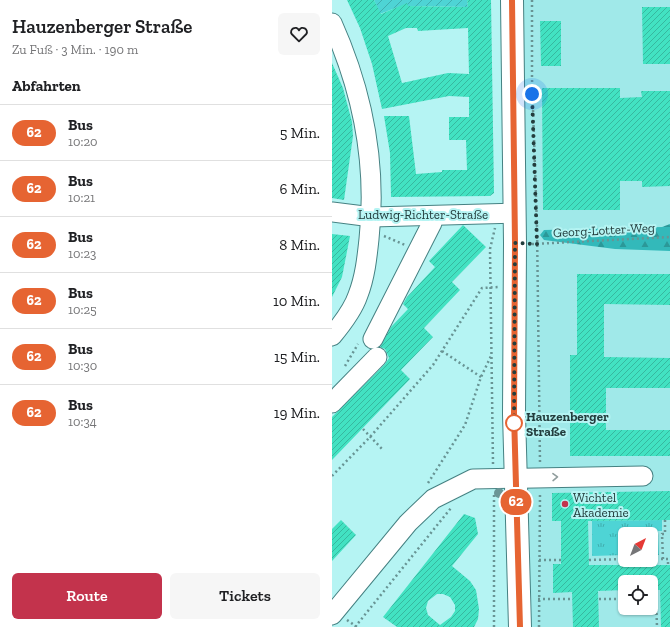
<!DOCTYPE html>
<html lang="de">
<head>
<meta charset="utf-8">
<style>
	body { margin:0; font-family:"Zilla Slab",serif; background:#f6f6f6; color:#202124; height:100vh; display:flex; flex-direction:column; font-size:15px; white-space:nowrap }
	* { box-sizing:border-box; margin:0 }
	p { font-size:13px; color:#757577 }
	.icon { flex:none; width:22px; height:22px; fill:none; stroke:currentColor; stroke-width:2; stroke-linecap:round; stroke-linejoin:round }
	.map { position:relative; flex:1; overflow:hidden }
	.drawer { display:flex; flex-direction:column; background:#fff; width:332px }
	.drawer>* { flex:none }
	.badge { padding:0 8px; border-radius:13px; font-size:14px; line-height:26px }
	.needle { width:26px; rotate:42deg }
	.fabs { position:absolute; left:286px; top:527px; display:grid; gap:8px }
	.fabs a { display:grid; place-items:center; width:40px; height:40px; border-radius:6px; background:#fff; box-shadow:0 1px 3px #0004; font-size:20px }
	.you { position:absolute; width:20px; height:20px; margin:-10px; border:3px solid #fff; border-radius:50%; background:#1a73e8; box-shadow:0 0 0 6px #1a73e833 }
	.map>.badge { position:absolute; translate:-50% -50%; box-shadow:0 0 0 2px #fff }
	h2 { padding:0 12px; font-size:15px; line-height:36px }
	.round { display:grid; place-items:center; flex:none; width:42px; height:42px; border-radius:6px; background:#f6f6f6 }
	.overview { display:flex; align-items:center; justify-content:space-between; height:68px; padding:0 12px }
	h1 { font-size:19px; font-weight:600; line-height:30px }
	.action { display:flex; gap:8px; margin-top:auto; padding:8px 12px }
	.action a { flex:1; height:46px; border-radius:6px; background:#c3334c; color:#fff; font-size:16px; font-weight:600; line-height:46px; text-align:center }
	.action a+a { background:#f6f6f6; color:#202124 }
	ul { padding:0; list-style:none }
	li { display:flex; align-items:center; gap:12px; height:56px; padding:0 12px; border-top:1px solid #e0e0e0 }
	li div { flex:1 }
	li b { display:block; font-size:15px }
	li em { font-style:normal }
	li .badge { min-width:44px; font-weight:700; text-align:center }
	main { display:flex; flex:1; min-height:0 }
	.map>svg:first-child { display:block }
	.built { fill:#a0e9e9; fill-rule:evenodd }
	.forest { fill:url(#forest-firs) }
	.park { fill:url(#park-tufts) }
	.garden { fill:url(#garden-furrows) }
	.building { fill:url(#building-hatch); fill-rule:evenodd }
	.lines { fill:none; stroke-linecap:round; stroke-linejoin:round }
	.minor-casing { stroke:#458182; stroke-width:21 }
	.major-casing { stroke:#458182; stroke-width:24 }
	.path { stroke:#689494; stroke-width:2.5; stroke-dasharray:2 3; stroke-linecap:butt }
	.minor { stroke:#fff; stroke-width:19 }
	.major { stroke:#fff; stroke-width:22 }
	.tree { fill:#6a9696 }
	.oneway { stroke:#919e9e }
	.line-casing { stroke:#fff; stroke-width:9 }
	.line { stroke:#e66432; stroke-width:6 }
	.walk { stroke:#233d3d; stroke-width:4; stroke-dasharray:0 7.2 }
	.stop-dot { fill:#fff; stroke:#e66432; stroke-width:2 }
	.poi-dot { fill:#c3334c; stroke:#b5f4f3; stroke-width:1.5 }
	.labels { text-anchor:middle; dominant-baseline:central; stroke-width:4; stroke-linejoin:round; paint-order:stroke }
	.street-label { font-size:13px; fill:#233d3d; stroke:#b5f4f3 }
	.stop-label { font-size:13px; font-weight:bold; fill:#233d3d; stroke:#b5f4f3; text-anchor:start }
	.poi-label { font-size:13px; fill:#233d3d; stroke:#b5f4f3; text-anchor:start }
</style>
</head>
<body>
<main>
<section class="drawer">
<div class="overview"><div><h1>Hauzenberger Straße</h1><p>Zu Fuß · 3 Min. · 190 m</p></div><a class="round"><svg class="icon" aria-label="heart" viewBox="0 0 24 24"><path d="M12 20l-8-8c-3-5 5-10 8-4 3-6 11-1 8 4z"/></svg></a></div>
<h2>Abfahrten</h2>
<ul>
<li><span class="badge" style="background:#e66432;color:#fff">62</span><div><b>Bus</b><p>10:20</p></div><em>5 Min.</em></li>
<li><span class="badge" style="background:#e66432;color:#fff">62</span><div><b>Bus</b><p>10:21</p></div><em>6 Min.</em></li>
<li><span class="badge" style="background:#e66432;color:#fff">62</span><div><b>Bus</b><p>10:23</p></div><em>8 Min.</em></li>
<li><span class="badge" style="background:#e66432;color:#fff">62</span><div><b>Bus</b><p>10:25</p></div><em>10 Min.</em></li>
<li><span class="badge" style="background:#e66432;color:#fff">62</span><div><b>Bus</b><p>10:30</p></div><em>15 Min.</em></li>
<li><span class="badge" style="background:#e66432;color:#fff">62</span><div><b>Bus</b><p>10:34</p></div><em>19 Min.</em></li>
</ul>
<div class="action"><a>Route</a><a>Tickets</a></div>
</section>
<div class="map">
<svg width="338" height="627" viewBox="0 0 338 627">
	<defs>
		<pattern id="forest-firs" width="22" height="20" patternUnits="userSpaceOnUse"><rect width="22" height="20" fill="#33b9ba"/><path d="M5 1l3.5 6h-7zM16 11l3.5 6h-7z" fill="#2b9898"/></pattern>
		<pattern id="park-tufts" width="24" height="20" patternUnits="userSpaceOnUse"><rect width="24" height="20" fill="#4ed4d5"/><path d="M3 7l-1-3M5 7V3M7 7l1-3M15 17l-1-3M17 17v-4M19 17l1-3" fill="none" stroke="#40adae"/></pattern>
		<pattern id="garden-furrows" width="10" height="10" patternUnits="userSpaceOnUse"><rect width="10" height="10" fill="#4ed4d5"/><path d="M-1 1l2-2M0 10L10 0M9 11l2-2" fill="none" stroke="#40adae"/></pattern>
		<pattern id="building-hatch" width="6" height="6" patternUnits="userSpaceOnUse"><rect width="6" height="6" fill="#42e2c2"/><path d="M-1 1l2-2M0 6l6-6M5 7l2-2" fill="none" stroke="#37b89f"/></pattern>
	</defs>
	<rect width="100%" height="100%" fill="#b5f4f3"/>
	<path class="built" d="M184,0H338V627H187ZM293,534H319V560H293ZM293,582H319V608H293Z"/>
	<path class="forest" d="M338,224V251L283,249L212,240L208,235L212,230L330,227Z"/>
	<path class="park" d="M330,520V531H326L327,555H319V534H293V555L260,556V521Z"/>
	<path class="garden" d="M42,0H135L136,7L76,6L66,7L48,14Z"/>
	<g class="building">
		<path d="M15,0H42L49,14L75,3L76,6L136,7L135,0H159L162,193L158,196L59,197L58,153L52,116H77L84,174L110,172V170H135L134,140H117V117H137V97L117,96L50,109L40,64L28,28ZM74,28H85L86,31L136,28L137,74L116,73L70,83L56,36Z"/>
		<path d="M310,7H338V64H311Z"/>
		<path d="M208,21H229V66H209Z"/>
		<path d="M0,63L11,88L20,122L21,136L12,200L0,198Z"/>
		<path d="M210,88H288V98L310,97L309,91H338V186L310,187V181H288V210H211Z"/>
		<path d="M131,225L154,247L120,282L128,290L92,328L101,337L69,370L78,379L0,460V417L53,364L57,358L53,349L48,347L59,327L76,309L71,304L75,297L103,267L97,261Z"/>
		<path d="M0,234L18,236L10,277L0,297Z"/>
		<path d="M245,274H338V305L272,304V357L338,358V388H274V430H338V456H238V355H245Z"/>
		<path d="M338,491V520L256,521L257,565H338V627H329L328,590H319V582H293V590L266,591L267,627H241L240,592L221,593V564H229V521H220V493Z"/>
		<path d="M132,514L143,518L146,534L120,566L138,581L144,590L147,609L146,619L142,627H65L51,617ZM105,594H111L118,597L123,605V611L119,617L108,625L96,615L94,608L96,601Z"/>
		<path d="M9,520L24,535L0,561V529Z"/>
	</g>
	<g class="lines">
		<defs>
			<g id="minor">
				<path d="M0,23C31,92 45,164 37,239C35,258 33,277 26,295C21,310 10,324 0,336"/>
				<path d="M0,212L40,217L183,213"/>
				<path d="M41,339L100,223"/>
				<path d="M0,403L45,357"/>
				<path d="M0,615L76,523L101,499L141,479L311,476"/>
			</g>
			<path id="major" d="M180,0L183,243L182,414L188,627"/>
		</defs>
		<use href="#minor" class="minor-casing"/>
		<use href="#major" class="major-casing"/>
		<g class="path">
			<path d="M200,0V79L205,227L208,463"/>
			<path d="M52,236L73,245"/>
			<path d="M200,244L338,237"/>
			<path d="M110,351L149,377"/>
			<path d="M13,366L26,344"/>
			<path d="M31,429L51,450"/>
			<path d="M161,464L158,249L163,228"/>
			<path d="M0,476L38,437L101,365L150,288L166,287"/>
			<path d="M96,483L133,425L149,377L159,356"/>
			<path d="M319,559H336V565"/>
			<path d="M331,559L330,534H333V520"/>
			<path d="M207,560H229"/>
			<path d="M257,560L293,559"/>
			<path d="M319,598H324L325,627"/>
			<path d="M206,599H241"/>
			<path d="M267,599H293"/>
			<path d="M15,620L25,627"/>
			<path d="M23,627L119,508"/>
			<path d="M162,627V493"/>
			<path d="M207,627L208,492"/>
		</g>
		<use href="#minor" class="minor"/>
		<use href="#major" class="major"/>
	</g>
	<circle class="tree" cx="167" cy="493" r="5"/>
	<defs><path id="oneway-chevron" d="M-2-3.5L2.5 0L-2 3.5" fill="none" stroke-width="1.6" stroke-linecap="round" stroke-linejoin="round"/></defs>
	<use class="oneway" href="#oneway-chevron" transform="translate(223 477) rotate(-1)"/>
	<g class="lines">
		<defs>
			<path id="line" d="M180,0L183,243L182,414L188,627"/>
		</defs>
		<use href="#line" class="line-casing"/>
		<use href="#line" class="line"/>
		<path class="walk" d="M182,423V430L183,243L205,244L200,94"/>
	</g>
	<circle class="stop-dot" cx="182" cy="423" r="8"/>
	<circle class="poi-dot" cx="233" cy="504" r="4"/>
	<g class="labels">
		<g class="street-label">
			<text x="91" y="214">Ludwig-Richter-Straße</text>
			<text transform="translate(272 230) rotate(-3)">Georg-Lotter-Weg</text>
		</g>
		<g class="stop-label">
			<text x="194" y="416">Hauzenberger<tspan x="194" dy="15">Straße</tspan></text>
		</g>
		<g class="poi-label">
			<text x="241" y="497">Wichtel<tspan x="241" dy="15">Akademie</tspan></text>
		</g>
	</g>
</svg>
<div class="fabs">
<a><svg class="needle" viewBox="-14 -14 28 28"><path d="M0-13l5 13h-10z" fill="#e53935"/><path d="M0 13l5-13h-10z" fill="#757577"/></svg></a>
<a><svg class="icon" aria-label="locate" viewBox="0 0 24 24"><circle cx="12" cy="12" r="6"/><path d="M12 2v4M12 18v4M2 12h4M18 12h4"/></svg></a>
</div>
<div class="you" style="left:200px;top:94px"></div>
<b class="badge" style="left:184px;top:502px;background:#e66432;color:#fff">62</b>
</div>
</main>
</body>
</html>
